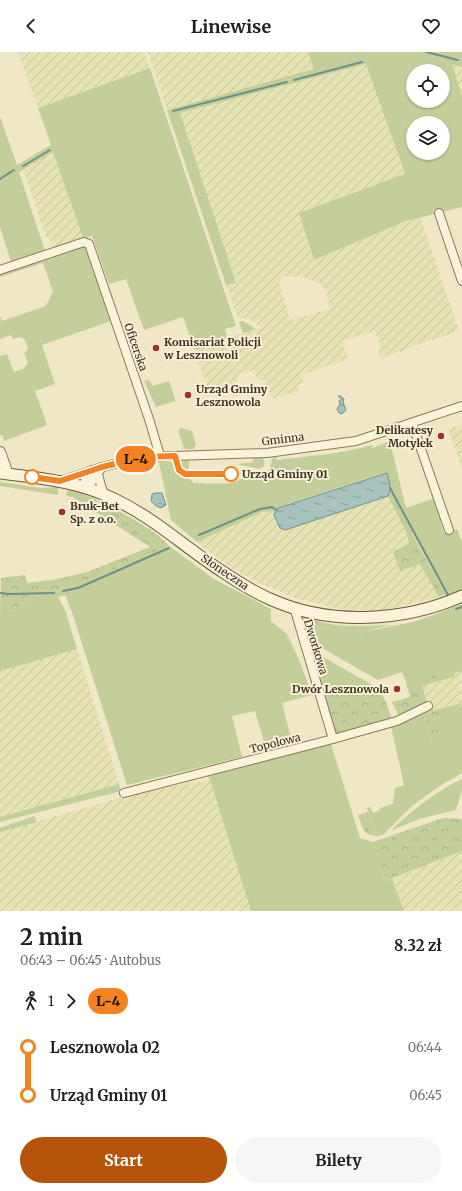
<!DOCTYPE html>
<html lang="pl">
<head>
<meta charset="utf-8">
<style>
	body { margin:0; font-family:Merriweather,serif; background:#f6f6f6; color:#202124; height:100vh; display:flex; flex-direction:column; font-size:15px; white-space:nowrap }
	* { box-sizing:border-box; margin:0 }
	p { font-size:13px; color:#757577 }
	.icon { flex:none; width:22px; height:22px; fill:none; stroke:currentColor; stroke-width:2; stroke-linecap:round; stroke-linejoin:round }
	.map { position:relative; height:859px; overflow:hidden }
	.details { display:flex; flex-direction:column; background:#fff; flex:1 }
	.details>* { flex:none }
	.badge { padding:0 8px; border-radius:13px; font-size:14px; line-height:26px }
	.tools { position:absolute; left:406px; top:12px; display:grid; gap:8px }
	.tools a { display:grid; place-items:center; width:44px; height:44px; border-radius:50%; background:#fff; box-shadow:0 1px 3px #0004; font-size:20px }
	.map>.badge { position:absolute; translate:-50% -50%; box-shadow:0 0 0 2px #fff }
	.legs { display:flex; align-items:center; gap:6px; height:44px; padding:0 20px; font-size:13px }
	.legs p { margin-inline-start:auto }
	.head { display:flex; align-items:center; justify-content:space-between; height:68px; padding:0 20px }
	h1 { font-size:22px; font-weight:700; line-height:30px }
	.cta { display:flex; gap:8px; margin-top:auto; padding:8px 20px }
	.cta a { flex:1; height:46px; border-radius:24px; background:#b45309; color:#fff; font-size:16px; font-weight:700; line-height:46px; text-align:center }
	.cta a+a { background:#f6f6f6; color:#202124 }
	ul { padding:0 20px; list-style:none }
	li { display:flex; align-items:center; gap:14px; height:48px; font-size:15px }
	li i { display:grid; place-items:center; width:6px; height:100%; margin:0 5px; background:currentColor }
	li i::after { content:''; width:10px; height:10px; margin:-5px; border:3px solid; border-radius:50%; background:#fff }
	li p { margin-inline-start:auto }
	li:first-child i { background:linear-gradient(#0000 50%,currentColor 0) }
	li:last-child i { background:linear-gradient(currentColor 50%,#0000 0) }
	header { display:flex; justify-content:space-between; align-items:center; height:52px; padding:0 20px; background:#fff; font-size:18px; font-weight:700 }
	.map>svg:first-child { display:block }
	.farmland { fill:url(#farmland-furrows); fill-rule:evenodd }
	.green { fill:#c3ce9a; fill-rule:evenodd }
	.forest { fill:url(#forest-crowns) }
	.water { fill:url(#water-ripples); stroke:#6e928c }
	.lines { fill:none; stroke-linecap:round; stroke-linejoin:round }
	.stream { stroke:#6e928c; stroke-width:2 }
	.minor-casing { stroke:#8b795b; stroke-width:10 }
	.tertiary-casing { stroke:#8b795b; stroke-width:12 }
	.secondary-casing { stroke:#6d5a3e; stroke-width:13 }
	.minor { stroke:#faf3da; stroke-width:8 }
	.tertiary { stroke:#faf3da; stroke-width:10 }
	.secondary { stroke:#faf3da; stroke-width:11 }
	.line-1-casing { stroke:#fff; stroke-width:9 }
	.line-1 { stroke:#f58220; stroke-width:6 }
	.poi-dot { fill:#9c342a; stroke:#f6f0d6; stroke-width:1.5 }
	.stop-1-dot { fill:#fff; stroke:#f58220; stroke-width:2 }
	.labels { text-anchor:middle; dominant-baseline:central; stroke-width:4; stroke-linejoin:round; paint-order:stroke }
	.poi-label { font-size:11px; font-weight:bold; fill:#3b301f; stroke:#f6f0d6; text-anchor:start }
	.street-label { font-size:11px; fill:#3b301f; stroke:#f6f0d6 }
	.stop-label { font-size:11px; font-weight:bold; fill:#3b301f; stroke:#f6f0d6; text-anchor:start }
</style>
</head>
<body>
<header><svg class="icon" aria-label="back" viewBox="0 0 24 24"><path d="M15 5l-7 7 7 7"/></svg>Linewise<svg class="icon" aria-label="heart" viewBox="0 0 24 24"><path d="M12 20l-8-8c-3-5 5-10 8-4 3-6 11-1 8 4z"/></svg></header>
<div class="map">
<svg width="462" height="859" viewBox="0 0 462 859">
	<defs>
		<pattern id="farmland-furrows" width="10" height="10" patternUnits="userSpaceOnUse"><rect width="10" height="10" fill="#e5e2b3"/><path d="M-1 1l2-2M0 10L10 0M9 11l2-2" fill="none" stroke="#c5c29a"/></pattern>
		<pattern id="forest-crowns" width="20" height="18" patternUnits="userSpaceOnUse"><rect width="20" height="18" fill="#c3ce9a"/><path d="M2 6a3 3 0 1 1 6 0M12 15a3 3 0 1 1 6 0" fill="none" stroke="#a8b184"/></pattern>
		<pattern id="water-ripples" width="26" height="14" patternUnits="userSpaceOnUse"><rect width="26" height="14" fill="#a8c3bd"/><path d="M2 4q2-2 4 0t4 0M15 11q2-2 4 0t4 0" fill="none" stroke="#8a9f99"/></pattern>
	</defs>
	<rect width="100%" height="100%" fill="#efe7c6"/>
	<g class="farmland">
		<path d="M18,0H144L150,16L38,56Z"/>
		<path d="M148,0H308L314,17L167,58Z"/>
		<path d="M367,12L405,123L299,161L314,208L385,177L420,165L459,279L413,294V295L380,307L378,299L380,292L375,279L342,289L348,307L301,323L304,331L297,333L299,339L272,347L265,327L258,329L254,318L239,322L237,338L227,342L226,337L222,339L221,336L209,340L195,298L230,287L229,285L239,282L262,276L249,267L237,265L226,233L236,230L179,61ZM283,224L303,225L323,233L331,257L290,268L279,230Z"/>
		<path d="M451,12L462,15V43Z"/>
		<path d="M53,100L83,186L54,196L49,185H46L23,117Z"/>
		<path d="M462,372V416L448,377Z"/>
		<path d="M388,444L407,482L409,491L393,500L401,519L420,512L439,545L379,559L341,557L296,546L257,530L230,515L197,490L262,460L272,459L277,471L285,478Z"/>
		<path d="M77,597L119,732L0,765V619Z"/>
		<path d="M461,619L462,651L430,659L422,634L454,625L453,621Z"/>
		<path d="M210,728L251,859H0V780L130,743L193,730L195,731Z"/>
		<path d="M462,799V859H404L392,827Z"/>
	</g>
	<g class="green">
		<path d="M308,0H462V15L452,13L462,43V155L406,169L314,208L299,161L405,122L366,12L180,61L236,231L226,233L167,58L314,17ZM413,19H443V49H413ZM413,71H443V101H413Z"/>
		<path d="M150,16L236,274L225,277L228,287L195,298L183,265L144,278L126,227L109,232L92,184L83,186L53,100L19,120L45,199L11,210L0,175V65L17,113L51,93L38,56Z"/>
		<path d="M79,195H87L116,278L114,279L111,269L42,293L55,332L35,339L47,373L4,389L3,384L0,383V304L7,302L14,320L23,317L28,311L24,300L27,299L28,295L24,287L20,285L13,287L11,283L0,287V264L2,269L46,254L53,239L43,211L0,225V221Z"/>
		<path d="M243,269L256,277L243,281L239,270Z"/>
		<path d="M149,328L153,334L169,329L175,347V349L156,355L144,329Z"/>
		<path d="M181,376L192,379L196,392L194,397H185L184,396L178,379Z"/>
		<path d="M390,389L406,456L435,446L443,466L440,470L444,481L457,477L462,490V538L446,544L412,480L407,482L388,444L390,440V432L381,422L278,455L274,463L272,459L262,460L197,490L171,468L159,410H172C179,418 178,424 190,427L193,431C203,431 234,434 240,427C257,424 269,427 272,407L276,404L277,408C309,404 341,402 372,393L373,396Z"/>
		<path d="M253,405C260,405 266,405 264,414L259,417L237,412L253,410Z"/>
		<path d="M189,407V419H186L182,415V409Z"/>
		<path d="M0,430L41,436L58,435V443L0,434Z"/>
		<path d="M68,438L82,441L106,452L104,457L112,463L108,468L73,445L66,444Z"/>
		<path d="M169,494L214,527L271,557V569L287,582L300,610L312,643L282,651L292,690L277,695L271,688L268,689V695L266,696L255,659L232,664L242,705L127,733L72,560L65,543L58,545L66,560L77,597L0,619V563L29,553L27,544L34,539L54,538L79,532Z"/>
		<path d="M462,551V621L461,619L454,621V625L439,629L435,622L406,630L402,620L378,628L320,595L303,580L316,578L322,575L331,576L335,573L356,574L358,581L413,570L434,563Z"/>
		<path d="M325,606L358,625L323,641L317,619Z"/>
		<path d="M462,652V721L438,735L412,754L383,783L377,784L367,756L370,755L373,761L379,759L380,756L393,752L395,736L404,733L391,674L423,661L432,690L439,668L450,663Z"/>
		<path d="M331,692L360,786L373,790L385,829L392,827L404,859H251L210,728L207,723Z"/>
		<path d="M462,727V738L456,758L419,767L390,779C412,759 434,740 462,727Z"/>
		<path d="M119,732L121,739L0,770V765Z"/>
		<path d="M34,764L37,770L0,780V776Z"/>
	</g>
	<g class="forest">
		<path d="M106,452C125,463 156,478 169,494L79,532L54,538L34,539L27,544L29,553L0,563L1,526L25,523L27,531L58,527L87,520L150,495L108,468L112,463L104,457Z"/>
		<path d="M411,480L445,542L439,545L420,512L400,519L393,500L409,491L407,482Z"/>
		<path d="M300,565L335,573L332,576L322,575L316,578L303,580Z"/>
		<path d="M391,573L358,581L356,574Z"/>
		<path d="M307,594L325,606L317,619L323,640L358,625C381,636 384,643 392,667L336,684Z"/>
		<path d="M435,621L439,629L422,634L427,650L399,664L392,650L410,645L406,630Z"/>
		<path d="M462,651L450,663V670L442,667L439,668L444,686L432,690L423,661Z"/>
		<path d="M368,760L377,784C362,783 363,775 358,763Z"/>
		<path d="M443,766L462,767V799L385,829L373,790Z"/>
	</g>
	<g class="water">
		<path d="M338,344H341L344,347L343,350L346,358L342,362L339,361L337,357L340,352L339,349L342,347Z"/>
		<path d="M387,421C389,429 392,436 388,444L285,478L280,476L274,463L278,456Z"/>
		<path d="M156,441H162L166,453L161,456L156,454L151,449L152,442Z"/>
	</g>
	<g class="lines">
		<g class="stream">
			<path d="M426,0L458,8"/>
			<path d="M294,28L362,10"/>
			<path d="M173,59L287,30"/>
			<path d="M23,114L50,98"/>
			<path d="M0,127L14,118"/>
			<path d="M390,436L448,543"/>
			<path d="M199,483L260,457L272,455L276,458"/>
			<path d="M63,539L78,536L169,496"/>
			<path d="M0,541L10,542L54,541"/>
			<path d="M456,557L462,555"/>
		</g>
		<defs>
			<g id="minor">
				<path d="M439,161L462,229"/>
				<path d="M0,218L84,190L89,192L149,367L160,404"/>
				<path d="M412,371L449,478"/>
				<path d="M91,418L84,431V436L90,433L102,415"/>
				<path d="M98,422L101,434L104,442"/>
				<path d="M61,429L102,415L143,405L267,401L356,389L462,354"/>
				<path d="M294,555L333,687"/>
				<path d="M124,741L333,687L397,669L428,654"/>
			</g>
			<path id="tertiary" d="M0,400L8,422"/>
			<path id="secondary" d="M0,421C38,426 77,429 112,446C155,466 184,495 223,520C238,530 253,540 270,547C329,574 404,570 462,544"/>
		</defs>
		<use href="#minor" class="minor-casing"/>
		<use href="#tertiary" class="tertiary-casing"/>
		<use href="#secondary" class="secondary-casing"/>
		<use href="#minor" class="minor"/>
		<use href="#tertiary" class="tertiary"/>
		<use href="#secondary" class="secondary"/>
	</g>
	<g class="lines">
		<defs>
			<path id="line-1" d="M32,425L60,429L102,415L126,409L143,405L175,404L179,418L185,422H231"/>
		</defs>
		<use href="#line-1" class="line-1-casing"/>
		<use href="#line-1" class="line-1"/>
	</g>
	<g class="poi-dot">
		<circle cx="156" cy="296" r="4"/>
		<circle cx="188" cy="343" r="4"/>
		<circle cx="441" cy="384" r="4"/>
		<circle cx="62" cy="460" r="4"/>
		<circle cx="397" cy="637" r="4"/>
	</g>
	<g class="stop-1-dot">
		<circle cx="231" cy="422" r="7"/>
		<circle cx="32" cy="425" r="7"/>
	</g>
	<g class="labels">
		<g class="poi-label">
			<text x="164" y="290">Komisariat Policji<tspan x="164" dy="13">w Lesznowoli</tspan></text>
			<text x="196" y="337">Urząd Gminy<tspan x="196" dy="13">Lesznowola</tspan></text>
			<text x="433" y="378" text-anchor="end">Delikatesy<tspan x="433" dy="13">Motylek</tspan></text>
			<text x="70" y="454">Bruk-Bet<tspan x="70" dy="13">Sp. z o.o.</tspan></text>
			<text x="389" y="637" text-anchor="end">Dwór Lesznowola</text>
		</g>
		<g class="street-label">
			<text transform="translate(136 295) rotate(71)">Oficerska</text>
			<text transform="translate(283 387) rotate(-7)">Gminna</text>
			<text transform="translate(225 520) rotate(34)">Słoneczna</text>
			<text transform="translate(316 595) rotate(73)">Dworkowa</text>
			<text transform="translate(275 691) rotate(-14)">Topolowa</text>
		</g>
		<g class="stop-label">
			<text x="242" y="422">Urząd Gminy 01</text>
		</g>
	</g>
</svg>
<div class="tools">
<a><svg class="icon" aria-label="locate" viewBox="0 0 24 24"><circle cx="12" cy="12" r="6"/><path d="M12 2v4M12 18v4M2 12h4M18 12h4"/></svg></a>
<a><svg class="icon" aria-label="layers" viewBox="0 0 24 24"><path d="M12 4l9 5-9 5-9-5zM3 14l9 5 9-5"/></svg></a>
</div>
<b class="badge" style="left:136px;top:407px;background:#f58220;color:#111">L-4</b>
</div>
<section class="details">
<div class="head"><div><h1>2 min</h1><p>06:43 – 06:45 · Autobus</p></div><b>8.32 zł</b></div>
<div class="legs"><svg class="icon" aria-label="walk" viewBox="0 0 24 24"><circle cx="13" cy="4" r="2"/><path d="M13 8l-2 6 4 7M11 14l-3 7M7 12l3-4h3l4 4"/></svg>1<svg class="icon" aria-label="forward" viewBox="0 0 24 24"><path d="M9 5l7 7-7 7"/></svg><b class="badge" style="background:#f58220;color:#111">L-4</b></div>
<ul>
<li><i style="color:#f58220"></i><b>Lesznowola 02</b><p>06:44</p></li>
<li><i style="color:#f58220"></i><b>Urząd Gminy 01</b><p>06:45</p></li>
</ul>
<div class="cta"><a>Start</a><a>Bilety</a></div>
</section>
</body>
</html>
